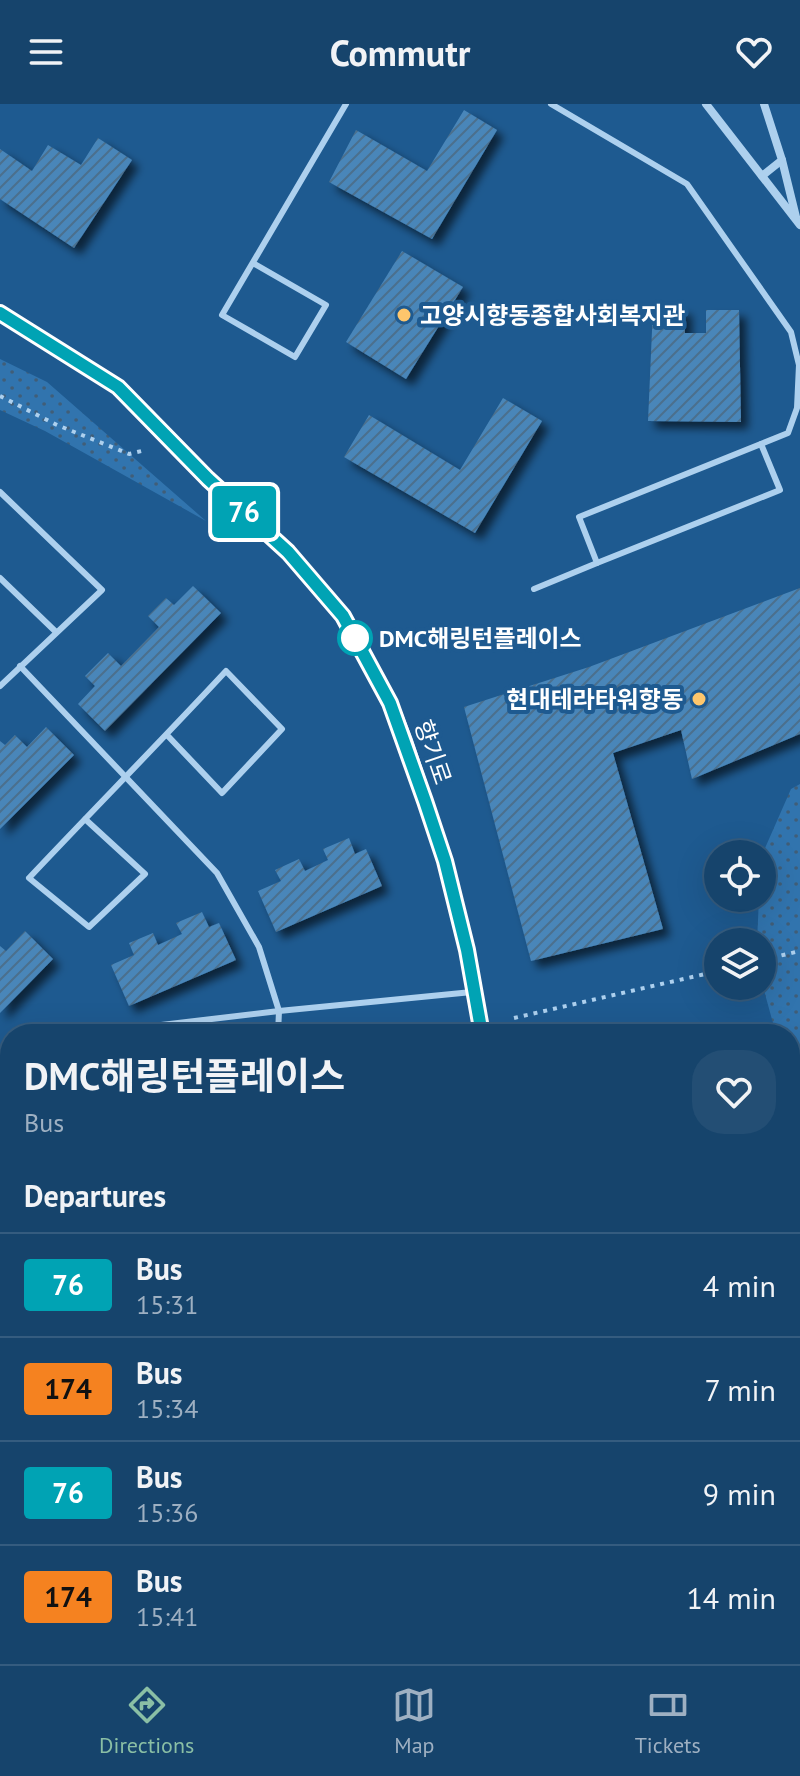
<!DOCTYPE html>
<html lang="en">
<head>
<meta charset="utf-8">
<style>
	body { margin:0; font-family:"PT Sans","Noto Sans KR",sans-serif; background:#234e74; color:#f1f3f6; height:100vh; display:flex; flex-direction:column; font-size:30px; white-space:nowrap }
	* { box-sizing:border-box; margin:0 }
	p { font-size:26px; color:#9eb0c2 }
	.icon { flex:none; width:44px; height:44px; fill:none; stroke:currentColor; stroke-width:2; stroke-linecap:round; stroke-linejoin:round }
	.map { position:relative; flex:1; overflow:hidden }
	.sheet { position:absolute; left:0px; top:920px; width:800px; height:640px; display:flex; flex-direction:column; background:#16446c; border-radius:32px 32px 0 0; box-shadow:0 8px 32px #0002,0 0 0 2px #355c7f }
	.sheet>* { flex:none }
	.badge { padding:0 16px; border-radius:6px; font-size:28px; line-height:52px }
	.controls { position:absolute; left:704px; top:736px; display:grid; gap:16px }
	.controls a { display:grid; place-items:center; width:72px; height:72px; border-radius:50%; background:#16446c; box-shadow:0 8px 32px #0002,0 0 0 2px #355c7f; font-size:40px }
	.map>.badge { position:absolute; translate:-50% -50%; box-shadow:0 0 0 4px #fff }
	h2 { padding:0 24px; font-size:30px; line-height:72px }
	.round { display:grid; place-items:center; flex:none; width:84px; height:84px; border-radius:32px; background:#234e74 }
	.overview { display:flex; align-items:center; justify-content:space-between; height:136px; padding:0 24px }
	h1 { font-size:38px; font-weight:700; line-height:60px }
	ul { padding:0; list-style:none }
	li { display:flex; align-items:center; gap:24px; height:104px; padding:0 24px; border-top:2px solid #355c7f }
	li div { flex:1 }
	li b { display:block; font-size:30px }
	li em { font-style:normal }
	li .badge { min-width:88px; font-weight:700; text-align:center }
	header { display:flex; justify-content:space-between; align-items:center; height:104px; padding:0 24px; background:#16446c; font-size:36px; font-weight:700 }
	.tab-bar { display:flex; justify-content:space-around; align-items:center; height:112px; border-top:2px solid #355c7f; background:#16446c; font-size:22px; color:#9eb0c2 }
	.tab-bar a { display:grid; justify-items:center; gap:4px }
	.tab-bar .current { color:#8abfa5 }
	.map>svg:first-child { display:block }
	.forest { fill:url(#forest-firs) }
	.park { fill:url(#park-dots) }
	.garden { fill:#3174ae }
	.building { fill:url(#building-hatch); filter:url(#shadow) }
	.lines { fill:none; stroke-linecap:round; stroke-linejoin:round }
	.path { stroke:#add0ee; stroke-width:4; stroke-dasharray:4 6; stroke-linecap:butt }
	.lane { stroke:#add0ee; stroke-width:6 }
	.street { stroke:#add0ee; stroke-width:8 }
	.secondary { stroke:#daebfa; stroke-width:16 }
	.line-casing { stroke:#fff; stroke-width:18 }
	.line { stroke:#00a3b4; stroke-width:12 }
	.poi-dot { fill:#fdc66c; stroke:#1e5a90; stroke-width:3 }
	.stop-dot { fill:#fff; stroke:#00a3b4; stroke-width:4 }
	.labels { text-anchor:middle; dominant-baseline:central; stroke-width:8; stroke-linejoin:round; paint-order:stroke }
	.poi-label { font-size:24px; font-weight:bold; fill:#fff; stroke:#1e5a90; text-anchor:start }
	.stop-label { font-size:24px; font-weight:bold; fill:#fff; stroke:#1e5a90; text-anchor:start }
	.street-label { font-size:24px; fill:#fff; stroke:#1e5a90 }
</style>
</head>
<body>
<header><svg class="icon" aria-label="menu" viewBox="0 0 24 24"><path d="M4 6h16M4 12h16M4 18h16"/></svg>Commutr<svg class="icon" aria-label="heart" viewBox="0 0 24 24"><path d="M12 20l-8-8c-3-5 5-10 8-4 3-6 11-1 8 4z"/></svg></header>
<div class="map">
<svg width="800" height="1560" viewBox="0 0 800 1560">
	<defs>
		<pattern id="forest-firs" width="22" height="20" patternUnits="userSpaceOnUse" patternTransform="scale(2)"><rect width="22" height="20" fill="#3174ae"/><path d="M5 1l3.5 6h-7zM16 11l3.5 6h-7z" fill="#405e78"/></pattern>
		<pattern id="park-dots" width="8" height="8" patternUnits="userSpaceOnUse" patternTransform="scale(2)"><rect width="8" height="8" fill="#3174ae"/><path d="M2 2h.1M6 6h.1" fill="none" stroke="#405e78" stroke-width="1.8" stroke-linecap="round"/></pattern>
		<pattern id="building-hatch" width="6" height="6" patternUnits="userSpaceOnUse" patternTransform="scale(2)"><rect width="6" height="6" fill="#4a86b9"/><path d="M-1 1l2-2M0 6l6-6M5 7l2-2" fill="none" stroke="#4b6f8d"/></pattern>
		<filter id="shadow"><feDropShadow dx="7" dy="7" stdDeviation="4" flood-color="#0009"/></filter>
	</defs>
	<rect width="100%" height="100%" fill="#1e5a90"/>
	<path class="forest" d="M800,1317V1560H714L716,1550H790V1347Z"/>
	<g class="park">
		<path d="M0,255L47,278L206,417L45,327L0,306Z"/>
		<path d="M800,680V968L790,955V930H776L762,879V838H757L759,794H762V751L791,685Z"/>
	</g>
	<path class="garden" d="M199,1550H384L383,1560H199Z"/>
	<g class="building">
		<path d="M464,6L497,26L432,135L329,78L356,26L427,67Z"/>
		<path d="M98,34L132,56L74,144L0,95V45L32,67L48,41L81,61Z"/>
		<path d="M402,147L463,183L406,275L346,238Z"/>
		<path d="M653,204H685V229H706V206H739L741,318L648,317Z"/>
		<path d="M503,294L542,317L475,429L344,353L369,311L460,366Z"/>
		<path d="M193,482L221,509L105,627L78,600L95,582L85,572L108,549L121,562L159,523L148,512L166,494L174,501Z"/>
		<path d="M800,484V630L692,675L681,626L613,649L663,825L531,857L464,603L589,563Z"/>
		<path d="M46,623L74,651L0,725V637L5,641L15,631L27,643Z"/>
		<path d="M349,734L355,750L366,745L382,782L276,828L258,787L281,777L275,766L299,755L305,767L328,756L323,745Z"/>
		<path d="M202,808L209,823L219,819L236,856L129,902L111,861L134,851L129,839L153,829L158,841L182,830L176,819Z"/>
		<path d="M25,827L53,855L0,909V842L6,847Z"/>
		<path d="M675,924H729L740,930H658Z"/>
		<path d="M790,1036L800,1037V1193H790Z"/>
		<path d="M0,1066L10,1076V1107L0,1117Z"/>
		<path d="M31,1550H129L128,1560H30Z"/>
	</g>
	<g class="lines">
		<g class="path">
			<path d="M0,292L57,321L129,350L146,346"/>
			<path d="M762,856L800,847"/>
			<path d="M514,914L718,867"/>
		</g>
		<g class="lane">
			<path d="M253,159L326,201L295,253L222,211L346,0"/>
			<path d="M0,388L102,486L0,582"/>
			<path d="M597,459L780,386L761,340"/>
			<path d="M0,474L56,528"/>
			<path d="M534,485L597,459L579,413L788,329L797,304L799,261L791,228L687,80L551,0"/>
			<path d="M20,562L217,769L259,843L279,907L278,930"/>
			<path d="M85,715L145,770L89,823L29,774C94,705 161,637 226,567L282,625L222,689L167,631"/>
			<path d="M110,930L119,926L279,907L472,888"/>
			<path d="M0,983L10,976"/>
		</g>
		<g class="street">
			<path d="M706,0L800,121"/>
			<path d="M782,56L796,113"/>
			<path d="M762,72L782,56L764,0"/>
			<path d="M790,1273L800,1270"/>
		</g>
		<g class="secondary">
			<path d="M0,209L118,283L208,375L288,448L343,512L390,599L405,637L445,757L467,846L482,930"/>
			<path d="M463,1560L464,1550"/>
		</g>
	</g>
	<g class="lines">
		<defs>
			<path id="line" d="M0,209L118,283L208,375L288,448L343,512L390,599L425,697L445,757L467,846L482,930"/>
		</defs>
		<use href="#line" class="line-casing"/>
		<use href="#line" class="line"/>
	</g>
	<g class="poi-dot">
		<circle cx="404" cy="211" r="8"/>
		<circle cx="699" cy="595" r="8"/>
	</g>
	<circle class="stop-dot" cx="355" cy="534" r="16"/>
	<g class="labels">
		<g class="poi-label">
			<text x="420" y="211">고양시향동종합사회복지관</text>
			<text x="683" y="595" text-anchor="end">현대테라타워향동</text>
		</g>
		<g class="stop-label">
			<text x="379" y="534">DMC해링턴플레이스</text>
		</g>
		<g class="street-label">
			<text transform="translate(433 648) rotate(71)">향기로</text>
		</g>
	</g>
</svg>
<div class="controls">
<a><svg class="icon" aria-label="locate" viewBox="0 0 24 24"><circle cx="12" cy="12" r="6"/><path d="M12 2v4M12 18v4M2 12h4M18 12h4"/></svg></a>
<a><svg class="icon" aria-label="layers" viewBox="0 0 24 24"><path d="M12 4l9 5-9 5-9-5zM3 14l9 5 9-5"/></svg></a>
</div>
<b class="badge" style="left:244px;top:408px;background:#00a3b4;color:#fff">76</b>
<section class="sheet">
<div class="overview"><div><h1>DMC해링턴플레이스</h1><p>Bus</p></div><a class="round"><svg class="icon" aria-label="heart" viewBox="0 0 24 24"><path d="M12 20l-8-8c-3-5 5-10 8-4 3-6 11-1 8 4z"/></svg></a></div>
<h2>Departures</h2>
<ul>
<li><span class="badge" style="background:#00a3b4;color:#fff">76</span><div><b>Bus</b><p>15:31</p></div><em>4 min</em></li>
<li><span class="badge" style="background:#f58220;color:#111">174</span><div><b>Bus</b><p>15:34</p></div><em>7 min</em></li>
<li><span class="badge" style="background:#00a3b4;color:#fff">76</span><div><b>Bus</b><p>15:36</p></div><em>9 min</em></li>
<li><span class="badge" style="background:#f58220;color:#111">174</span><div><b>Bus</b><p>15:41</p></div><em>14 min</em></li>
</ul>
</section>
</div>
<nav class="tab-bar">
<a class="current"><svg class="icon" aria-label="directions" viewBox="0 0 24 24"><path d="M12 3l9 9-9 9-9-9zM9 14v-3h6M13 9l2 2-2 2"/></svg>Directions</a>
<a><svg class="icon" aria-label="map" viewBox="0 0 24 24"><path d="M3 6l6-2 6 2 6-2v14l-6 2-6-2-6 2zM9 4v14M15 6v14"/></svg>Map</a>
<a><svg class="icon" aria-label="tickets" viewBox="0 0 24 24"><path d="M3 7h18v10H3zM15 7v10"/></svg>Tickets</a>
</nav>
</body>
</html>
